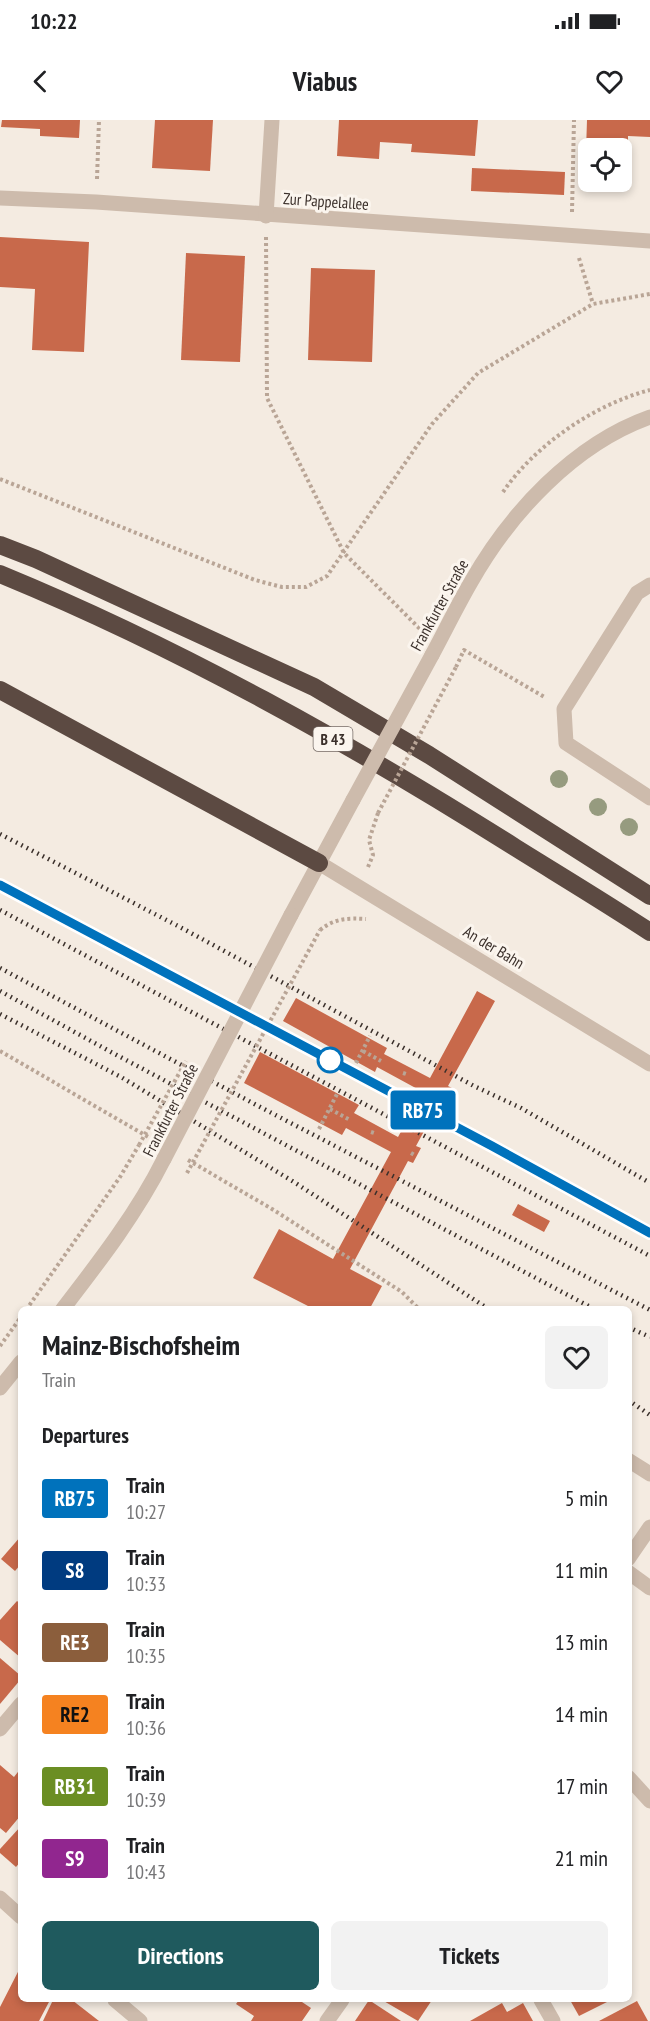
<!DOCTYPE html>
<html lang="en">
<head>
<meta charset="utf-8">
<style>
	body { margin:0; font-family:"PT Sans Narrow",sans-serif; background:#f2f2f2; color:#202124; height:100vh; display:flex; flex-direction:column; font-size:22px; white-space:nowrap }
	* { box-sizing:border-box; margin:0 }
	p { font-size:20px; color:#757577 }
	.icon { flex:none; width:33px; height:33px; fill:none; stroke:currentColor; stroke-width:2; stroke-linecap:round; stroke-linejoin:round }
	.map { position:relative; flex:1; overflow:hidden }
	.details { position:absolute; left:18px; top:1186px; width:614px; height:696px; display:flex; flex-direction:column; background:#fff; border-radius:9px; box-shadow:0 3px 9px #0003 }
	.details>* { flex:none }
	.badge { padding:0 12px; border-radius:4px; font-size:21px; line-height:39px }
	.controls { position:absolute; left:578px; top:18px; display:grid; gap:12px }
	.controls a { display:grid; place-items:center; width:54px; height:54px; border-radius:9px; background:#fff; box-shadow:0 3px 9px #0003; font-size:30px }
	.map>.badge { position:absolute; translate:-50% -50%; box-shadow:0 0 0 3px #fff }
	h2 { padding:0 24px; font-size:22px; line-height:54px }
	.round { display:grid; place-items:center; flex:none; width:63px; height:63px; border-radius:9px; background:#f2f2f2 }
	.overview { display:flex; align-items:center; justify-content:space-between; height:102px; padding:0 24px }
	h1 { font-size:28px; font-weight:700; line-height:45px }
	.primary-button { display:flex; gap:12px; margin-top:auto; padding:12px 24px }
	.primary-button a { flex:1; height:69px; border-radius:9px; background:#1f5a5e; color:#fff; font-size:24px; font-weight:700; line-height:69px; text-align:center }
	.primary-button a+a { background:#f2f2f2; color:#202124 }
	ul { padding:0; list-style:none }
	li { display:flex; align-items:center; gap:18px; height:72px; padding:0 24px }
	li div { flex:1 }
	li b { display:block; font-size:22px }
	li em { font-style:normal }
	li .badge { min-width:66px; font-weight:700; text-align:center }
	.status { display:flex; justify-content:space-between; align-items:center; height:42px; padding:0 30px; background:#fff; direction:ltr }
	.status svg { height:16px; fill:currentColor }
	header { display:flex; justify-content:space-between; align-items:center; height:78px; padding:0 24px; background:#fff; font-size:27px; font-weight:700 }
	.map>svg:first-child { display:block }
	.building { fill:#c8694b }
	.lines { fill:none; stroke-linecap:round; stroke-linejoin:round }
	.path { stroke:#b9a596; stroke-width:4; stroke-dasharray:3 3; stroke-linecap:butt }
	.minor { stroke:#cdbbac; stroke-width:15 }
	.highway { stroke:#5c4a42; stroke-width:18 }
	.rail { stroke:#3b302b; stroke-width:4.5; stroke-dasharray:1.5 4.5; stroke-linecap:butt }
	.path-bridge { stroke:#b9a596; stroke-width:4; stroke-dasharray:3 3; stroke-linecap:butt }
	.minor-bridge { stroke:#cdbbac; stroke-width:15 }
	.tree { fill:#969b7f }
	.line-casing { stroke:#fff; stroke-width:14 }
	.line { stroke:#0072bc; stroke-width:9 }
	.stop-dot { fill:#fff; stroke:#0072bc; stroke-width:3 }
	.labels { text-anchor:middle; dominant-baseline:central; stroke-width:6; stroke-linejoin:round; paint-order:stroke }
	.shield { fill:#fbf5ee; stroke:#756b66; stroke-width:1.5 }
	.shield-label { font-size:15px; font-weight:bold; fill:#3b302b }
	.street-label { font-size:16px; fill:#3b302b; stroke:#fbf5ee }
</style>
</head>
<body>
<div class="status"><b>10:22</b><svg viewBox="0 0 49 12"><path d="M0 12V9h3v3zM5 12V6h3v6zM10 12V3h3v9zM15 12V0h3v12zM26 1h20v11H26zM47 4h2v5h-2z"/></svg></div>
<header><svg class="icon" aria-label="back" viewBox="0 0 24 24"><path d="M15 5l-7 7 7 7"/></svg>Viabus<svg class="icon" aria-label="heart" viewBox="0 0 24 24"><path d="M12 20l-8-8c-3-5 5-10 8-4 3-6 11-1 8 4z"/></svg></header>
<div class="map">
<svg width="650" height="1901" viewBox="0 0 650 1901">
	<rect width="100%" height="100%" fill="#f4ebe1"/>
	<g class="building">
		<path d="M2,0H80L79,18L40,16V9L1,7Z"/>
		<path d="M155,0H213L210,51L152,48Z"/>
		<path d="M339,0H478L475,36L411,32L412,24L380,22L379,39L337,36Z"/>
		<path d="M587,0H650V17L628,16V32H621V28H588V31H586Z"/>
		<path d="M472,48L565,52L564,75L471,71Z"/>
		<path d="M0,117L89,122L84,232L32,230L35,169L0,167Z"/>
		<path d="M186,133L245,136L240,242L181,240Z"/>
		<path d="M311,148L375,150L372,242L308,240Z"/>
		<path d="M477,871L495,881L448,966L452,968L444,982L441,980L416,1026L421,1028L413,1043L408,1041L350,1149L382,1166L369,1190H310L308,1186L253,1158L279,1109L333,1139L391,1032L346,1008L342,1015L244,963L260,932L359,985L354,993L398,1017L423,972L377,947L375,952L283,901L296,878L387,928L384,934L430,958Z"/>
		<path d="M518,1084L550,1101L544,1112L512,1095Z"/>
		<path d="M21,1416V1444L15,1451L1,1439Z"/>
		<path d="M17,1481L21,1484V1538L0,1520V1500Z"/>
		<path d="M0,1538L21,1556V1559L0,1584Z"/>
		<path d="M0,1645L14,1657L21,1648V1695L6,1713L0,1708Z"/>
		<path d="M21,1706V1741L16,1747L0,1733V1729Z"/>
		<path d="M21,1846V1880H50L39,1901H0V1887Z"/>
		<path d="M53,1880H72L99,1901H43Z"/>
		<path d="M239,1880H299L311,1888L302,1901H251L254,1896L236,1884Z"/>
		<path d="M369,1880L401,1901H355Z"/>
		<path d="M382,1880H432L418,1901Z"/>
		<path d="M570,1880H606L607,1882L579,1896Z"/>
		<path d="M637,1881L648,1901H599Z"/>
		<path d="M502,1883L507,1892L523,1883L533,1901H470Z"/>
	</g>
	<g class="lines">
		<g class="path">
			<path d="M97,59L99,0"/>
			<path d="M572,92L574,0"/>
			<path d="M266,117L267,278L344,433L420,509"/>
			<path d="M579,138L593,184"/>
			<path d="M0,359L255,460L282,467H306L327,456L432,304L478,253L593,184L650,174"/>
			<path d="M503,372C535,325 595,284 650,270"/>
			<path d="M456,547L464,530L546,578"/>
			<path d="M368,747L373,735L369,720L378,693"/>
			<path d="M320,810C335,798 348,798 366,799"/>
			<path d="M0,931L150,1018"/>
			<path d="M363,931L381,941"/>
			<path d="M356,943L370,916"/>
			<path d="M403,953L406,954"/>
			<path d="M441,971L448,975"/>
			<path d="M330,989L350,1000"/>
			<path d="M319,1009L337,974"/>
			<path d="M371,1012L374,1013"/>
			<path d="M411,1033L416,1036"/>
			<path d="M188,1040L272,1089L402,1172L420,1190"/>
			<path d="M26,1190L120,1057L139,1025"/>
			<path d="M0,1226L21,1197"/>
		</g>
		<g class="minor">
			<path d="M0,78L96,82L650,121"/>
			<path d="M266,96L272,0"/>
			<path d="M650,465L637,473L564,589L566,623L650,678"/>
			<path d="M432,535C445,511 457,486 471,462C510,393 574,324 650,297"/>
			<path d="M319,743L650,944"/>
			<path d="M291,795L353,680"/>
			<path d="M62,1190C99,1142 137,1093 164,1039"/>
			<path d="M0,1268L21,1242"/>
			<path d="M628,1340L650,1354"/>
			<path d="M628,1439L650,1407"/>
			<path d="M628,1452L650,1468"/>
			<path d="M0,1609L21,1584"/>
			<path d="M628,1657L650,1681"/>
			<path d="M0,1778L21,1797"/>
			<path d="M115,1880L140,1901"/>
			<path d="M541,1880L553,1901"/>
			<path d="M327,1901L342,1880"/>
		</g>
		<g class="highway">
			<path d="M0,425L36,439L314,567L429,635L650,776"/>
			<path d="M0,454C180,528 351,624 516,728C561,756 606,783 650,812"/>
			<path d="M0,570L319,743"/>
		</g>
		<g class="rail">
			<path d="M0,714L178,806L474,966L521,988L650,1063"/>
			<path d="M0,765L492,1026L650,1113"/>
			<path d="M0,790L650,1136"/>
			<path d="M0,848L262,988L650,1190"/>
			<path d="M0,871L111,932L596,1190"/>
			<path d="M0,894L121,957L294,1062L490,1190"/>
			<path d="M628,1207L650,1217"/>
			<path d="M628,1280L650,1295"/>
		</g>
		<g class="path-bridge">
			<path d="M378,693L456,547"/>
			<path d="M139,1025L186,941"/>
			<path d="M187,1053L320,810"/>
		</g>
		<g class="minor-bridge">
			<path d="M353,680L432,535"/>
			<path d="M164,1039L291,795"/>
		</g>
	</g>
	<g class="tree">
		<circle cx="559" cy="659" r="9"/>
		<circle cx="598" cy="687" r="9"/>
		<circle cx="629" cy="707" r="9"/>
	</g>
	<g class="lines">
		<defs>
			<path id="line" d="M0,765L492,1026L650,1113"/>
		</defs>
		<use href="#line" class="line-casing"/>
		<use href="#line" class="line"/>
	</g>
	<circle class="stop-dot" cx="330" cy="940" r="12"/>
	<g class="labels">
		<rect class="shield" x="313.5" y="607" width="39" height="24" rx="4.5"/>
		<g class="shield-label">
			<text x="333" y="619">B 43</text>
		</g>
		<g class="street-label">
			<text transform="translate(326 81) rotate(4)">Zur Pappelallee</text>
			<text transform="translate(439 485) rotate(-61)">Frankfurter Straße</text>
			<text transform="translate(494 827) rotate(31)">An der Bahn</text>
			<text transform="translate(170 990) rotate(-63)">Frankfurter Straße</text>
		</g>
	</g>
</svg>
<div class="controls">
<a><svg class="icon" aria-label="locate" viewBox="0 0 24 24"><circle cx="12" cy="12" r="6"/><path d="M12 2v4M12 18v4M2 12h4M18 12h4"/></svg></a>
</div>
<b class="badge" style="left:423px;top:990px;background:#0072bc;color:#fff">RB75</b>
<section class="details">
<div class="overview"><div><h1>Mainz-Bischofsheim</h1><p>Train</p></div><a class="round"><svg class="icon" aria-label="heart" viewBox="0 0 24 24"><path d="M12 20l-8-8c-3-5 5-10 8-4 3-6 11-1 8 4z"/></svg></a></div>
<h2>Departures</h2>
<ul>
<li><span class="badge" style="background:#0072bc;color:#fff">RB75</span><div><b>Train</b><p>10:27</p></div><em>5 min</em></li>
<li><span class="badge" style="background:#003b80;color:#fff">S8</span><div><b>Train</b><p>10:33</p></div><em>11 min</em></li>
<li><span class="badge" style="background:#8b5e3c;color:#fff">RE3</span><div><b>Train</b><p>10:35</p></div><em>13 min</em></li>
<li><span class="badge" style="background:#f58220;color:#111">RE2</span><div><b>Train</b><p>10:36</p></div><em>14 min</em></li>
<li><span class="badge" style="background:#6b8e23;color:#fff">RB31</span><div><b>Train</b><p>10:39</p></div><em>17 min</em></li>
<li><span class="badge" style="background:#91268f;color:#fff">S9</span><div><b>Train</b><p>10:43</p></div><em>21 min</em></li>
</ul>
<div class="primary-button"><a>Directions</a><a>Tickets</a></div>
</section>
</div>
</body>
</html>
